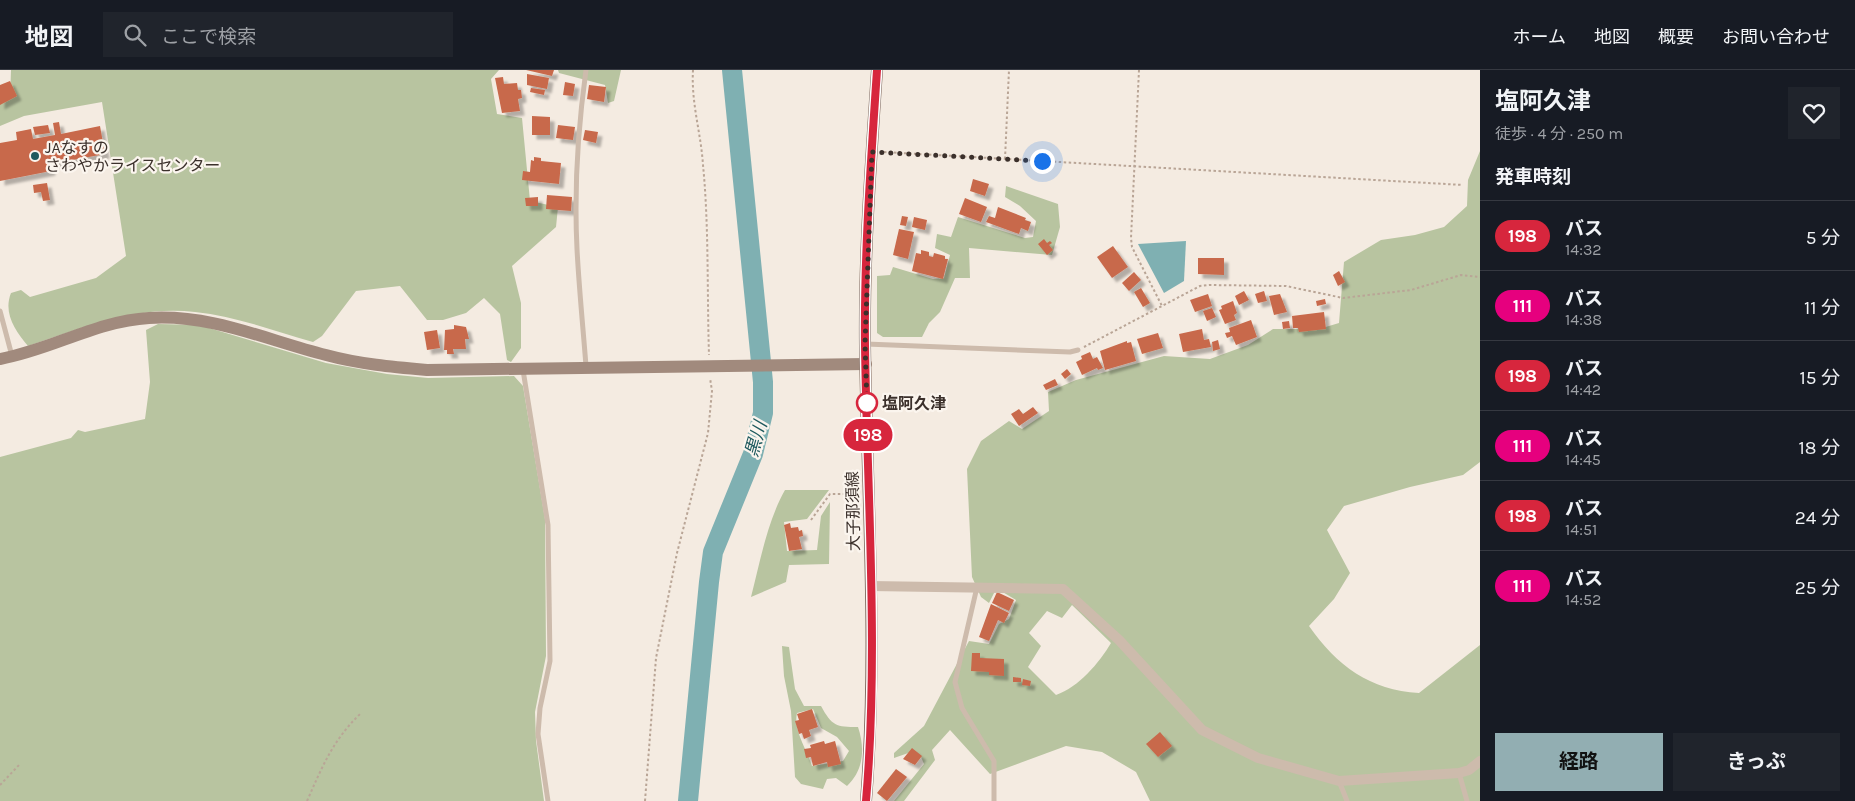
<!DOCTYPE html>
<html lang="ja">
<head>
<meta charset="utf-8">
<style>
	body { margin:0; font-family:Karla,"Noto Sans JP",sans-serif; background:#20242c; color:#f1f3f6; height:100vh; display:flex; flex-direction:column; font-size:19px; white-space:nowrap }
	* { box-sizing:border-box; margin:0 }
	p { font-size:16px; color:#9ea1a6 }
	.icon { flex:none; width:28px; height:28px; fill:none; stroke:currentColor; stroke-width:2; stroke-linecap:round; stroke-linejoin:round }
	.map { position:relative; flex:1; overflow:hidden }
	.panel { display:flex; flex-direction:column; background:#171b24; width:375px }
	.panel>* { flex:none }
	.badge { padding:0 10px; border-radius:16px; font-size:18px; line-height:32px }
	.you { position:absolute; width:25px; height:25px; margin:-12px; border:4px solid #fff; border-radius:50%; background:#1a73e8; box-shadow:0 0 0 8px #1a73e833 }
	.map>.badge { position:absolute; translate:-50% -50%; box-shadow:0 0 0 2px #fff }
	h2 { padding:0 15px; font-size:19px; line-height:45px }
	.round { display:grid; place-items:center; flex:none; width:52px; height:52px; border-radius:0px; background:#20242c }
	.head { display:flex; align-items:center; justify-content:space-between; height:85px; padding:0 15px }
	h1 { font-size:24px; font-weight:700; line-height:38px }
	.button { display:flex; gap:10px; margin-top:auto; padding:10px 15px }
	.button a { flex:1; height:58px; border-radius:0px; background:#92aeb2; color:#111; font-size:20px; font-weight:700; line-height:58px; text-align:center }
	.button a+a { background:#20242c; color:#f1f3f6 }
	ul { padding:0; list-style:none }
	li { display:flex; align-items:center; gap:15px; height:70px; padding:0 15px; border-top:1px solid #363941 }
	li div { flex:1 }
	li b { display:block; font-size:19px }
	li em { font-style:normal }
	li .badge { min-width:55px; font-weight:700; text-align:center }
	header { display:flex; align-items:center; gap:30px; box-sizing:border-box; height:70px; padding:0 25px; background:#171b24; border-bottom:1px solid #363941 }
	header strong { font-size:24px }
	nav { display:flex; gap:28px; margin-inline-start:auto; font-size:18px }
	.search { width:350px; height:45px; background:#20242c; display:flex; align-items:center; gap:12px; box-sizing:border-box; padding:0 18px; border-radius:0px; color:#9ea1a6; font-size:19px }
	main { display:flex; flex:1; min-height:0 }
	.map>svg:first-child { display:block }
	.green { fill:#b8c4a0; fill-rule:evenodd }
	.water { fill:#7fb0b2 }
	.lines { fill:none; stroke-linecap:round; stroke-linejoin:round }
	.river { stroke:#7fb0b2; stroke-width:20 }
	.building { fill:#c8694b; filter:url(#shadow) }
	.path { stroke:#b9a596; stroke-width:2; stroke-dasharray:2.5 2.5; stroke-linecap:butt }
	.lane { stroke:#cdbbac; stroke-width:5 }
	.street { stroke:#cdbbac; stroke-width:10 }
	.secondary { stroke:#a18a7d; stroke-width:12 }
	.primary { stroke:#7d675c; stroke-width:12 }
	.line-casing { stroke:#fff; stroke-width:11 }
	.line { stroke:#d7263d; stroke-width:8 }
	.walk { stroke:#3b302b; stroke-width:5; stroke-dasharray:0 9 }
	.poi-dot { fill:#1f5a5e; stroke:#fbf5ee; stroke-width:2 }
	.stop-dot { fill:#fff; stroke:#d7263d; stroke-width:2.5 }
	.labels { text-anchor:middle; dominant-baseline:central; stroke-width:4.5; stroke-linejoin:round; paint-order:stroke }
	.poi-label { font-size:16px; fill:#3b302b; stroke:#fbf5ee; text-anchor:start }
	.stop-label { font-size:16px; font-weight:bold; fill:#3b302b; stroke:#fbf5ee; text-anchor:start }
	.street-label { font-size:16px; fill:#3b302b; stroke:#fbf5ee }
	.water-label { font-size:18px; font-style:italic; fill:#1f5a5e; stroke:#fbf5ee }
</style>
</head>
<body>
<header>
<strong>地図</strong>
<div class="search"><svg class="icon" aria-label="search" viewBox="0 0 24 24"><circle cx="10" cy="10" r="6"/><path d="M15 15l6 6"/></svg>ここで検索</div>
<nav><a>ホーム</a><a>地図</a><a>概要</a><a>お問い合わせ</a></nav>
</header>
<main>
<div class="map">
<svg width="1480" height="731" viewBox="0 0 1480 731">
	<defs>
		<filter id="shadow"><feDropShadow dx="4.5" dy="4.5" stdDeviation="1" flood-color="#0004"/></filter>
	</defs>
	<rect width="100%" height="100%" fill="#f4ebe1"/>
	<g class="green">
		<path d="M11,0H499L491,9L497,44L522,48L530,131L558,137L556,157L512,196L521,233V278L511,292L507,290L500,244L484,228L466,243L443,250H427L400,216L356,221L322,266L313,272C274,261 235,246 195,242C137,235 81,258 28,276C15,261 3,243 11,223L21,220L30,227L96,208L126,186L102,32L24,46L0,56V34L10,29Z"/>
		<path d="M558,0H621L614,31L608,33L605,15L559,3Z"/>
		<path d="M1480,81V392L1463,405L1410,417L1344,436L1327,460L1350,503L1334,529L1309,556C1337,596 1370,620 1419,623L1480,575V731H1150L1136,702L1102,682L1066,676L990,704L950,660L932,680L935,690L904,731H894L924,694L921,687L914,681L894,688V683L924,656L969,571L989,574L999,554L1009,549L1016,530L1001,521H995L989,533L981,527L972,507L967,399L981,371L1009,351L1022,359L1049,341L1048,322L1076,310L1164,286L1210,289L1248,275L1273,259H1319L1339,253L1344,192L1381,170L1415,165L1444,157L1467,136L1468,110ZM1072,535L1111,573C1099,593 1079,617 1056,625L1028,597L1041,576L1029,563L1047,541L1062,548Z"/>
		<path d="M1006,116L1058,134L1060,157L1052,185L969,178L970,208H955L940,242L929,253L922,267H883L877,263V206L890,205L893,197L933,209L944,208L950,185L935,178L937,164L951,167L958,147L1025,168L1033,167L1036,151L1020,136L1005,127Z"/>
		<path d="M158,254L199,255L326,293L387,304L428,308L514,306L523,316L545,449L546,586L535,642L536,671L544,731H0V387L71,368L78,360L85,362L145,349L150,312L146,260Z"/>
		<path d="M785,420H829L807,449L784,452L787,481L817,480L821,446L830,432L829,494L789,495L786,512L751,527C760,492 767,452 785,420Z"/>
		<path d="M782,576L789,577L795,619L804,636H821C832,656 836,657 858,657C865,678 864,700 847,716L836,708L827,709L823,719L801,714L795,707L791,641L784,606ZM813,639L821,658L837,667L849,681L843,691L812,696C807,680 793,660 797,643Z"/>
	</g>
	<path class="water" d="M1186,171L1184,211L1164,223L1138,174Z"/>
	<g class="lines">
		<path class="river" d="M688,731L709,512L713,482L753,384L763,343V312L732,0"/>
	</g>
	<g class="building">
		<path d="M526,0H554L552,6Z"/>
		<path d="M527,4L549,8L547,19L527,15Z"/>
		<path d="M503,7L504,14L517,13L518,20H521L522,28L518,29L520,41L502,43L495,8Z"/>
		<path d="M10,11L17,26L0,35V15Z"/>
		<path d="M565,12L575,14L573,26L563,25Z"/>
		<path d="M589,15L606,17L604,32L587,29Z"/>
		<path d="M531,18L545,20L544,25L530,22Z"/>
		<path d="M532,46L550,47V65H532Z"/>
		<path d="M59,52L61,64L100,56L105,84L50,94L51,101L0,111V73L17,70L16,62L31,59L33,69L55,65L53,53Z"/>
		<path d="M48,55L50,63L35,65L33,57Z"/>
		<path d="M558,55L575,57L573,70L556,68Z"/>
		<path d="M585,60L598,62L596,73L583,70Z"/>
		<path d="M534,87L541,88V91L561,93L559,114L522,110L523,101L530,102L531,90L534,91Z"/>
		<path d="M973,109L989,114L985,126L970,121Z"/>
		<path d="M47,113L50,130L43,131L41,122L34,123L33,115Z"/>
		<path d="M547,125L572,127L571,141L546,139Z"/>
		<path d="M538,127V136H526L525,128Z"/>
		<path d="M965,128L987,137L981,152L959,144Z"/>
		<path d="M998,137L1026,148L1025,150L1031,152L1028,161L1021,158L1019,164L986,152L989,146L995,148Z"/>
		<path d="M902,146L908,147L906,156L900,155Z"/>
		<path d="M914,147L927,150L925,160L912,157Z"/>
		<path d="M899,159L914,162L908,189L893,185Z"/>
		<path d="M1044,169L1047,173L1050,171L1052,173L1049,175L1053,180L1047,185L1038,174Z"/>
		<path d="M1113,176L1128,197L1112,208L1097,187Z"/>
		<path d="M921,180L929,182V186L933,187L934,183L945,186V189H948L943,209L912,201L916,183L921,184Z"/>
		<path d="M1198,188H1224V205L1198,204Z"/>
		<path d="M1339,201L1345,212L1338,216L1333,205Z"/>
		<path d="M1134,202L1141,210L1129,221L1122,213Z"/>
		<path d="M1141,218L1150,233L1143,237L1134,222Z"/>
		<path d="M1244,221L1249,230L1239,235L1235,226Z"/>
		<path d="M1264,221L1267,231L1258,233L1255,224Z"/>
		<path d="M1208,224L1212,236L1195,242L1190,230Z"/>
		<path d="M1280,224L1287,242L1274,245L1269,226Z"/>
		<path d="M1325,229L1326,234L1317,236L1316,231Z"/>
		<path d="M1233,231L1237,243L1234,245L1236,250L1225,254L1219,240L1222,239L1221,236Z"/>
		<path d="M1212,238L1216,247L1207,251L1203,241Z"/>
		<path d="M1324,242L1326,259L1299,262L1298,258H1293L1292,246Z"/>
		<path d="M1251,250L1257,267L1236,275L1232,266L1227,268L1225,263L1230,262L1229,258Z"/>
		<path d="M1289,251L1290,258L1283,259L1282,252Z"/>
		<path d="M454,255L466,257L469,269H465L466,279H453L454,284H447V280H444L445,260L454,259Z"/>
		<path d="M1202,259L1204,270L1209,269L1211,277L1183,282L1179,264Z"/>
		<path d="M437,260L440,278L427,280L424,262Z"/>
		<path d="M1158,263L1163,278L1142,284L1137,269Z"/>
		<path d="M1218,270L1220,279L1213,281L1212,272Z"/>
		<path d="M1127,271V273L1131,272L1136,291L1105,300L1100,281Z"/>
		<path d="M1090,282L1093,289L1097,287L1103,298L1098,300L1097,298L1082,305L1076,292L1082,289L1081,286Z"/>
		<path d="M1067,299L1071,304L1065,309L1061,304Z"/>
		<path d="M1055,309L1058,315L1046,320L1043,315Z"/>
		<path d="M1033,337L1038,343L1019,356L1011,344L1019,339L1023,344Z"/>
		<path d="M790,453L791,458L798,457L799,461L802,460L803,466L799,467L802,479L789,481L784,455Z"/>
		<path d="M997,522L1014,530L1009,541L992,533Z"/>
		<path d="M991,534L1009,543L1004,553L998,550L989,571L979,567Z"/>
		<path d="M972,583H980V588L1004,589V606L989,605V602L971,601Z"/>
		<path d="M1013,607L1021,608V612H1013Z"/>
		<path d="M1023,609L1031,611L1030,616L1022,615Z"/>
		<path d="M812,639L818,657L809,660L811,666L804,669L802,663L799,664L795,651L799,650L797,644Z"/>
		<path d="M1160,662L1172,676L1158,687L1146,674Z"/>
		<path d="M824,671L825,674L835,671L841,694L828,697L827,692L813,696L811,687L806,688L804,679L811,678L810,675Z"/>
		<path d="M912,678L922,686L915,695L903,689Z"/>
		<path d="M896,699L907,707L887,731L877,723Z"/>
	</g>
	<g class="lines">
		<g class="path">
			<path d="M693,0C691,33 701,63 703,95C709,156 707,223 709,285"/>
			<path d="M1139,0L1131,168L1132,177L1162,236"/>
			<path d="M884,82L1463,115"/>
			<path d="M1005,89L1009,0"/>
			<path d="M1084,277L1200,216L1209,215L1286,216L1343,228L1411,220L1461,205L1480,207"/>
			<path d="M811,450L830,424H858"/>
			<path d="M0,715L20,694"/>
			<path d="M307,731C322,697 333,670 360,644"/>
			<path d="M645,731L656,588L677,483L708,363L712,321L710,308"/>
		</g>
		<g class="lane">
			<path d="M586,0C578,58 574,119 577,179C579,218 583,257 586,296"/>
			<path d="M0,241L12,286"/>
			<path d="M866,274L1070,282L1078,280"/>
			<path d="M523,300L548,455L550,591L540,638L538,664L548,731"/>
			<path d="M977,517L955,612L962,638L994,691V731"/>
			<path d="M1459,703L1467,731"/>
			<path d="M1339,711L1347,731"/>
		</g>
		<path class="street" d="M870,516L1063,519L1119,570L1202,660L1258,688L1339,711L1459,703L1469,700L1480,691"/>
		<path class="secondary" d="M0,289C51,280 96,251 149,248C212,244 266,270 326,285C359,294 393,297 427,300L866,294"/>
		<path class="primary" d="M866,731C878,579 867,427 865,275C864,183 871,92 877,0"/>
	</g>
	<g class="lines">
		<defs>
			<path id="line" d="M866,731C879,580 867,427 865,275C864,183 871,91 877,0"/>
		</defs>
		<use href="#line" class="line-casing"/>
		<use href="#line" class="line"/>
		<path class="walk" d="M867,333L865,274L872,82L1042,91"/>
	</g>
	<circle class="poi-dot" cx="35" cy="86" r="5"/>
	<circle class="stop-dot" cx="867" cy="333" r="10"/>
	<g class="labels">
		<g class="poi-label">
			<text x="45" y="77">JAなすの<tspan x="45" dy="18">さわやかライスセンター</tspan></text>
		</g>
		<g class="stop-label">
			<text x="882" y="333">塩阿久津</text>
		</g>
		<g class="street-label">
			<text transform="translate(853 441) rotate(-91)">大子那須線</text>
		</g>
		<g class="water-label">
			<text transform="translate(756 369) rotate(-74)">黒川</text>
		</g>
	</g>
</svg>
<div class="you" style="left:1042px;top:91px"></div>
<b class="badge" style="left:868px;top:365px;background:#d7263d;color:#fff">198</b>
</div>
<section class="panel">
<div class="head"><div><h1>塩阿久津</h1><p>徒歩 · 4 分 · 250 m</p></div><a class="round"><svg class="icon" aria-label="heart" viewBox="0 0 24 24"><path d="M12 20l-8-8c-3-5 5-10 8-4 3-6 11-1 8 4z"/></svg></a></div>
<h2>発車時刻</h2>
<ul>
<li><span class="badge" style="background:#d7263d;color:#fff">198</span><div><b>バス</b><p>14:32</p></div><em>5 分</em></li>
<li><span class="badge" style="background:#e6007e;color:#fff">111</span><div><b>バス</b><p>14:38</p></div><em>11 分</em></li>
<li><span class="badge" style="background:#d7263d;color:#fff">198</span><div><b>バス</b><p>14:42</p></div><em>15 分</em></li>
<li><span class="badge" style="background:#e6007e;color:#fff">111</span><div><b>バス</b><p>14:45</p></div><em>18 分</em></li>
<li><span class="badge" style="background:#d7263d;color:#fff">198</span><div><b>バス</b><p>14:51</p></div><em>24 分</em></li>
<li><span class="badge" style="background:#e6007e;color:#fff">111</span><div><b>バス</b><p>14:52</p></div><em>25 分</em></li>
</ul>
<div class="button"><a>経路</a><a>きっぷ</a></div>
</section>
</main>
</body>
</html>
